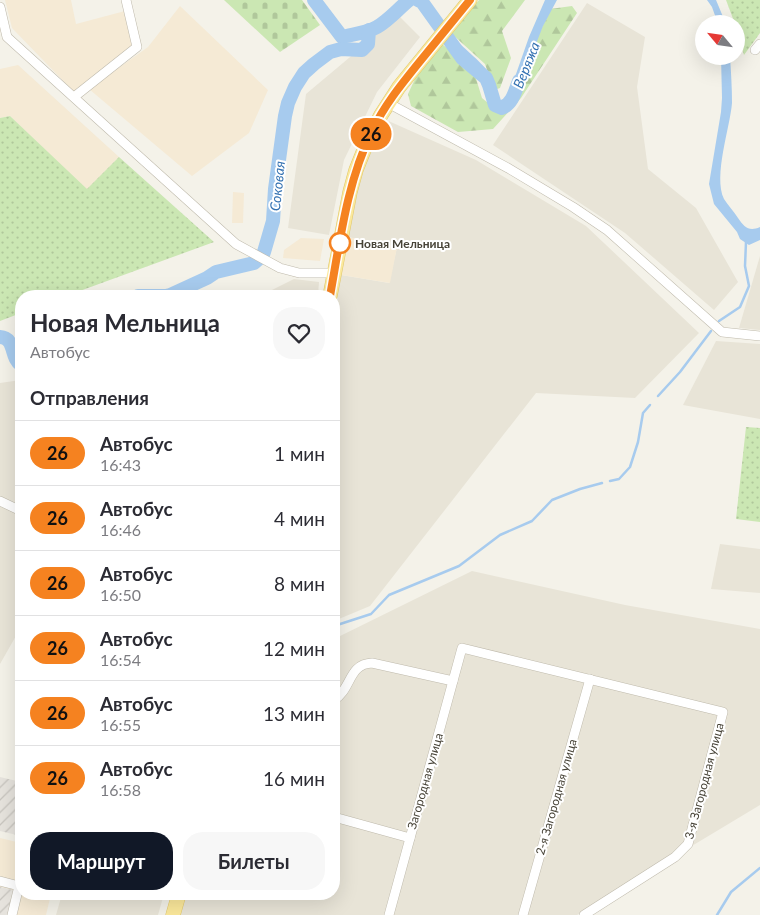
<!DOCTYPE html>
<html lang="ru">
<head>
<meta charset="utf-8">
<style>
	body { margin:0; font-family:Lato,sans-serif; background:#f7f7f7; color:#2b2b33; height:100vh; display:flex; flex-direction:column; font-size:19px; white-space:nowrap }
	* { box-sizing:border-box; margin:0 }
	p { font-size:16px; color:#7c7c81 }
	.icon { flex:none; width:28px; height:28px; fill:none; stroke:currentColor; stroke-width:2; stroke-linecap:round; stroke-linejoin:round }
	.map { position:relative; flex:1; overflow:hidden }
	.panel { position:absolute; left:15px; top:290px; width:325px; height:610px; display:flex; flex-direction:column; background:#fff; border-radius:20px; box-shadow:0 5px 20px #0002 }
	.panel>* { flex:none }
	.badge { padding:0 10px; border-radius:16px; font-size:18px; line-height:32px }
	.needle { width:32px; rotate:299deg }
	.tools { position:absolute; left:695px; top:15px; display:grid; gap:10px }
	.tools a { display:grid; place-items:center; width:50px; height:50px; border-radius:50%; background:#fff; box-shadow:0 5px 20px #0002; font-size:25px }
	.map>.badge { position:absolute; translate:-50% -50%; box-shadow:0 0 0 2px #fff }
	h2 { padding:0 15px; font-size:19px; line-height:45px }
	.round { display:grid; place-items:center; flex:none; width:52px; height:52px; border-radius:20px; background:#f7f7f7 }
	.head { display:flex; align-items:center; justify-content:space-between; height:85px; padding:0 15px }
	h1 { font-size:24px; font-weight:700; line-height:38px }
	.action { display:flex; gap:10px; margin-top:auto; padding:10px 15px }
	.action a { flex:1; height:58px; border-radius:20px; background:#111827; color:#fff; font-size:20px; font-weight:700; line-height:58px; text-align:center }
	.action a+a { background:#f7f7f7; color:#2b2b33 }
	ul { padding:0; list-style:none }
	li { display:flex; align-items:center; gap:15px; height:65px; padding:0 15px; border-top:1px solid #e1e1e2 }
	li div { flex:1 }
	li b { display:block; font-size:19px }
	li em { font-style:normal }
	li .badge { min-width:55px; font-weight:700; text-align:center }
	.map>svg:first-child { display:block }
	.residential { fill:#e8e4d7 }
	.commercial { fill:#f5ead5 }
	.industrial { fill:url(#industrial-furrows) }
	.grass { fill:url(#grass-dots) }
	.forest { fill:url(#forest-firs) }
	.cemetery { fill:url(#cemetery-stones) }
	.water { fill:#a7cbee }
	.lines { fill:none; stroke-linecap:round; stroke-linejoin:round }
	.stream { stroke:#a7cbee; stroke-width:2.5 }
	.river { stroke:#a7cbee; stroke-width:14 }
	.street-casing { stroke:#bfbaac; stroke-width:10 }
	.primary-casing { stroke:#e0c76a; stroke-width:15 }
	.street { stroke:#fff; stroke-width:9 }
	.primary { stroke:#fbe89b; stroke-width:14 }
	.line-casing { stroke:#fff; stroke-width:11 }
	.line { stroke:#f58220; stroke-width:8 }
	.stop-dot { fill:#fff; stroke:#f58220; stroke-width:2.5 }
	.labels { text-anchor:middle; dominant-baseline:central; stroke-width:4; stroke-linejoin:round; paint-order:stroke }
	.stop-label { font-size:12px; font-weight:bold; fill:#474337; stroke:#fff; text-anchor:start }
	.street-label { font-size:12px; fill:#474337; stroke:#fff }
	.water-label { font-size:14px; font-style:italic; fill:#3371b1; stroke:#fff }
</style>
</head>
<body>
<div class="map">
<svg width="760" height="915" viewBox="0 0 760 915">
	<defs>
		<pattern id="industrial-furrows" width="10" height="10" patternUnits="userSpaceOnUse" patternTransform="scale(1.25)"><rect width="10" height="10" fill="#e6e3dd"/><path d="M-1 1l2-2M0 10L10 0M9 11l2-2" fill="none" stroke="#c7c4be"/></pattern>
		<pattern id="grass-dots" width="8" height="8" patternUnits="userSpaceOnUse" patternTransform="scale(1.25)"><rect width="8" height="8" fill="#cbe7b3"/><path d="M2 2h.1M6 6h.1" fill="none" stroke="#b0c79b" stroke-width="1.8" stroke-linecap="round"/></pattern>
		<pattern id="forest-firs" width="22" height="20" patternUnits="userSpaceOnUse" patternTransform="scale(1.25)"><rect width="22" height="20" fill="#cbe7b3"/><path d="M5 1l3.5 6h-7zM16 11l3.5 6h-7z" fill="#b0c79b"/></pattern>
		<pattern id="cemetery-stones" width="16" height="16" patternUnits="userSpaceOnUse" patternTransform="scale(1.25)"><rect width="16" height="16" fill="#cbe7b3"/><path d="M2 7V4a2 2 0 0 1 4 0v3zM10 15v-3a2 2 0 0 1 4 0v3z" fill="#b0c79b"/></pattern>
	</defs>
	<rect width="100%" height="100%" fill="#f4f2e9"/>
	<g class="residential">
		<path d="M587,3L645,37L637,87L648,169L696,208L738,282L714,310L625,233L493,145Z"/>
		<path d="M399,16L420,37L377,92L344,160L329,235L288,228L306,94Z"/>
		<path d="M384,119L476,160L586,226L699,333L635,398L536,393L370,606L334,621V320L341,275L389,283L397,247L348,237L360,173Z"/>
		<path d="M760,256V330L739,328Z"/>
		<path d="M294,279L319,282L318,296H264V294Z"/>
		<path d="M716,341L760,344V419L683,405Z"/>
		<path d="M21,380V509L19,514L21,516V627L0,664V383Z"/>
		<path d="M720,544L760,549V593L711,589Z"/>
		<path d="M472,571L625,605L760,629V805L577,915H180L186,894H334V707L337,702L334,697V639Z"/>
		<path d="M62,894H164L158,915H56Z"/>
	</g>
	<g class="commercial">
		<path d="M5,0H71L76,24L125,11L134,45L74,92L12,28Z"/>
		<path d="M180,6L268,90L249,133L192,176L89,89L148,47Z"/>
		<path d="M18,65L119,157L87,190L10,116L0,118V69Z"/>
		<path d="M233,192L244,193L243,223H232Z"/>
		<path d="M348,237L397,247L390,283L341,275Z"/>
		<path d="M301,238L324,239L320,261L283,258L284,250Z"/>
		<path d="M0,838L21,843V894H51L46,915H8L13,890L0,887Z"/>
	</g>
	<g class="industrial">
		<path d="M0,777L21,782V836L0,831Z"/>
		<path d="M0,887L14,890L8,915H0Z"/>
	</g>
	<g class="grass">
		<path d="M726,0H760V33L744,55L736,29V24H735Z"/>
		<path d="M10,116L87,189L119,157L214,242L66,296H21V313L0,321V118Z"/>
		<path d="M746,427L760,428V522L736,519Z"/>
	</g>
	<g class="forest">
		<path d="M479,0H525L502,31L511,58L500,88L494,90L485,64L451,33Z"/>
		<path d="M572,6L577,13L521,98L493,129L458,132L411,106L408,94L420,68L441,43L474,72L482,98L494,108L512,96L550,9Z"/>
	</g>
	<path class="cemetery" d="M224,0H302L320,25L280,52Z"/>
	<g class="water">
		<path d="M545,0H557L543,26L523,77L512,99L506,103L500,105L493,102L486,78L483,75L449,45L454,39C463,47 485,65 489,74C494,82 493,95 500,100L505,99L509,94L529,37Z"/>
		<path d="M707,0H716L726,24H718L712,7Z"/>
		<path d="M721,56H730C731,72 732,88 732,103C730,128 713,176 724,199C728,205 734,212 738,218C744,227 749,232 760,227V240L749,245L740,239L737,232L714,204L709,184L721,112L722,98Z"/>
	</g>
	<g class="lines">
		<g class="stream">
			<path d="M719,321L740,307L749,286L745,266L746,242"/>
			<path d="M658,396L680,372L711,331"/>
			<path d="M610,481L619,479L630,467L638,442L643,413L650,405"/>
			<path d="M334,626L371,614L389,595L459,566L500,535L532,521L552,500L580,489L602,483"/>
			<path d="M717,915L731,892L760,868"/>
		</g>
		<g class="river">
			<path d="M314,0L342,37C353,34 367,33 377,27C389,20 398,9 409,0"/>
			<path d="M418,0L422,2L462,58L486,78L489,85L495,105L502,108C513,103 515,91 519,81"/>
			<path d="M138,296H166L170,295L207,278L216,272L254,263L262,256L264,252L273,221L275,189L285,116L288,103L295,87L304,73L314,64L330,52L341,49L362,50L368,44L369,30"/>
			<path d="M0,337C16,338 10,358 21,365"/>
		</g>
		<defs>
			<g id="street">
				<path d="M0,7L7,37L236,244L280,268L299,273H334"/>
				<path d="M755,50L760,44"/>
				<path d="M74,97L137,47L126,0"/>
				<path d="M388,103L508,168L573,207L607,230L722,332L760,336"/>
				<path d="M0,501L21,511"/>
				<path d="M334,700C352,689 348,664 372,663L453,681"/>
				<path d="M334,817L410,838"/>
				<path d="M0,881L19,886"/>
				<path d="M12,915L19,886L21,884"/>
				<path d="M389,915L462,648L723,712L688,844L675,857L584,915"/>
				<path d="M523,915L590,679"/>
			</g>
			<g id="primary">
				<path d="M330,296L350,192L356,170L368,140L381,115L399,87L470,0"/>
				<path d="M173,915L179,894"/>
			</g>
		</defs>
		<use href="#street" class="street-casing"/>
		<use href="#primary" class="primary-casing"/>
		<use href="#street" class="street"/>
		<use href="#primary" class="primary"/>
	</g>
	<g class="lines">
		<defs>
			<path id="line" d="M330,296C340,241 347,182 372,131C384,106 400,86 417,65C435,43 453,21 470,0"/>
		</defs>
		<use href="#line" class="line-casing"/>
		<use href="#line" class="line"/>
	</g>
	<circle class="stop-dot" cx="340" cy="243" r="10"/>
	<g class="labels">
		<g class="stop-label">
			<text x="355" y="243">Новая Мельница</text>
		</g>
		<g class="street-label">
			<text transform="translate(425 781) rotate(-74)">Загородная улица</text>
			<text transform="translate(704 781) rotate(-75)">3-я Загородная улица</text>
			<text transform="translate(556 797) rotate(-74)">2-я Загородная улица</text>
		</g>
		<g class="water-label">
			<text transform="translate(526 65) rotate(-68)">Веряжа</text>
			<text transform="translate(277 186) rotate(-84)">Соковая</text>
		</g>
	</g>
</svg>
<div class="tools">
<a><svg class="needle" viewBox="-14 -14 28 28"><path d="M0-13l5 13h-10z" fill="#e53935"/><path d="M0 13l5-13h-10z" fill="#7c7c81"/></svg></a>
</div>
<b class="badge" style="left:371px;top:134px;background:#f58220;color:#111">26</b>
<section class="panel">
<div class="head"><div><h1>Новая Мельница</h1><p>Автобус</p></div><a class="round"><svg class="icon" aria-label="heart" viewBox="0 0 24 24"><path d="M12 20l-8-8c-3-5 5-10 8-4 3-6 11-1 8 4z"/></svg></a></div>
<h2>Отправления</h2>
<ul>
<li><span class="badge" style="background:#f58220;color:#111">26</span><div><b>Автобус</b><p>16:43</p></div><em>1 мин</em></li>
<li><span class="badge" style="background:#f58220;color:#111">26</span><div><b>Автобус</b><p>16:46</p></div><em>4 мин</em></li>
<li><span class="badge" style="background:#f58220;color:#111">26</span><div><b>Автобус</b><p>16:50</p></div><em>8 мин</em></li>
<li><span class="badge" style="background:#f58220;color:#111">26</span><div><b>Автобус</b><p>16:54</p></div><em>12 мин</em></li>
<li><span class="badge" style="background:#f58220;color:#111">26</span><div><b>Автобус</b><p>16:55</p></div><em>13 мин</em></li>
<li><span class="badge" style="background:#f58220;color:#111">26</span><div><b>Автобус</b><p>16:58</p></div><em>16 мин</em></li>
</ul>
<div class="action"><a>Маршрут</a><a>Билеты</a></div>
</section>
</div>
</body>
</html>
